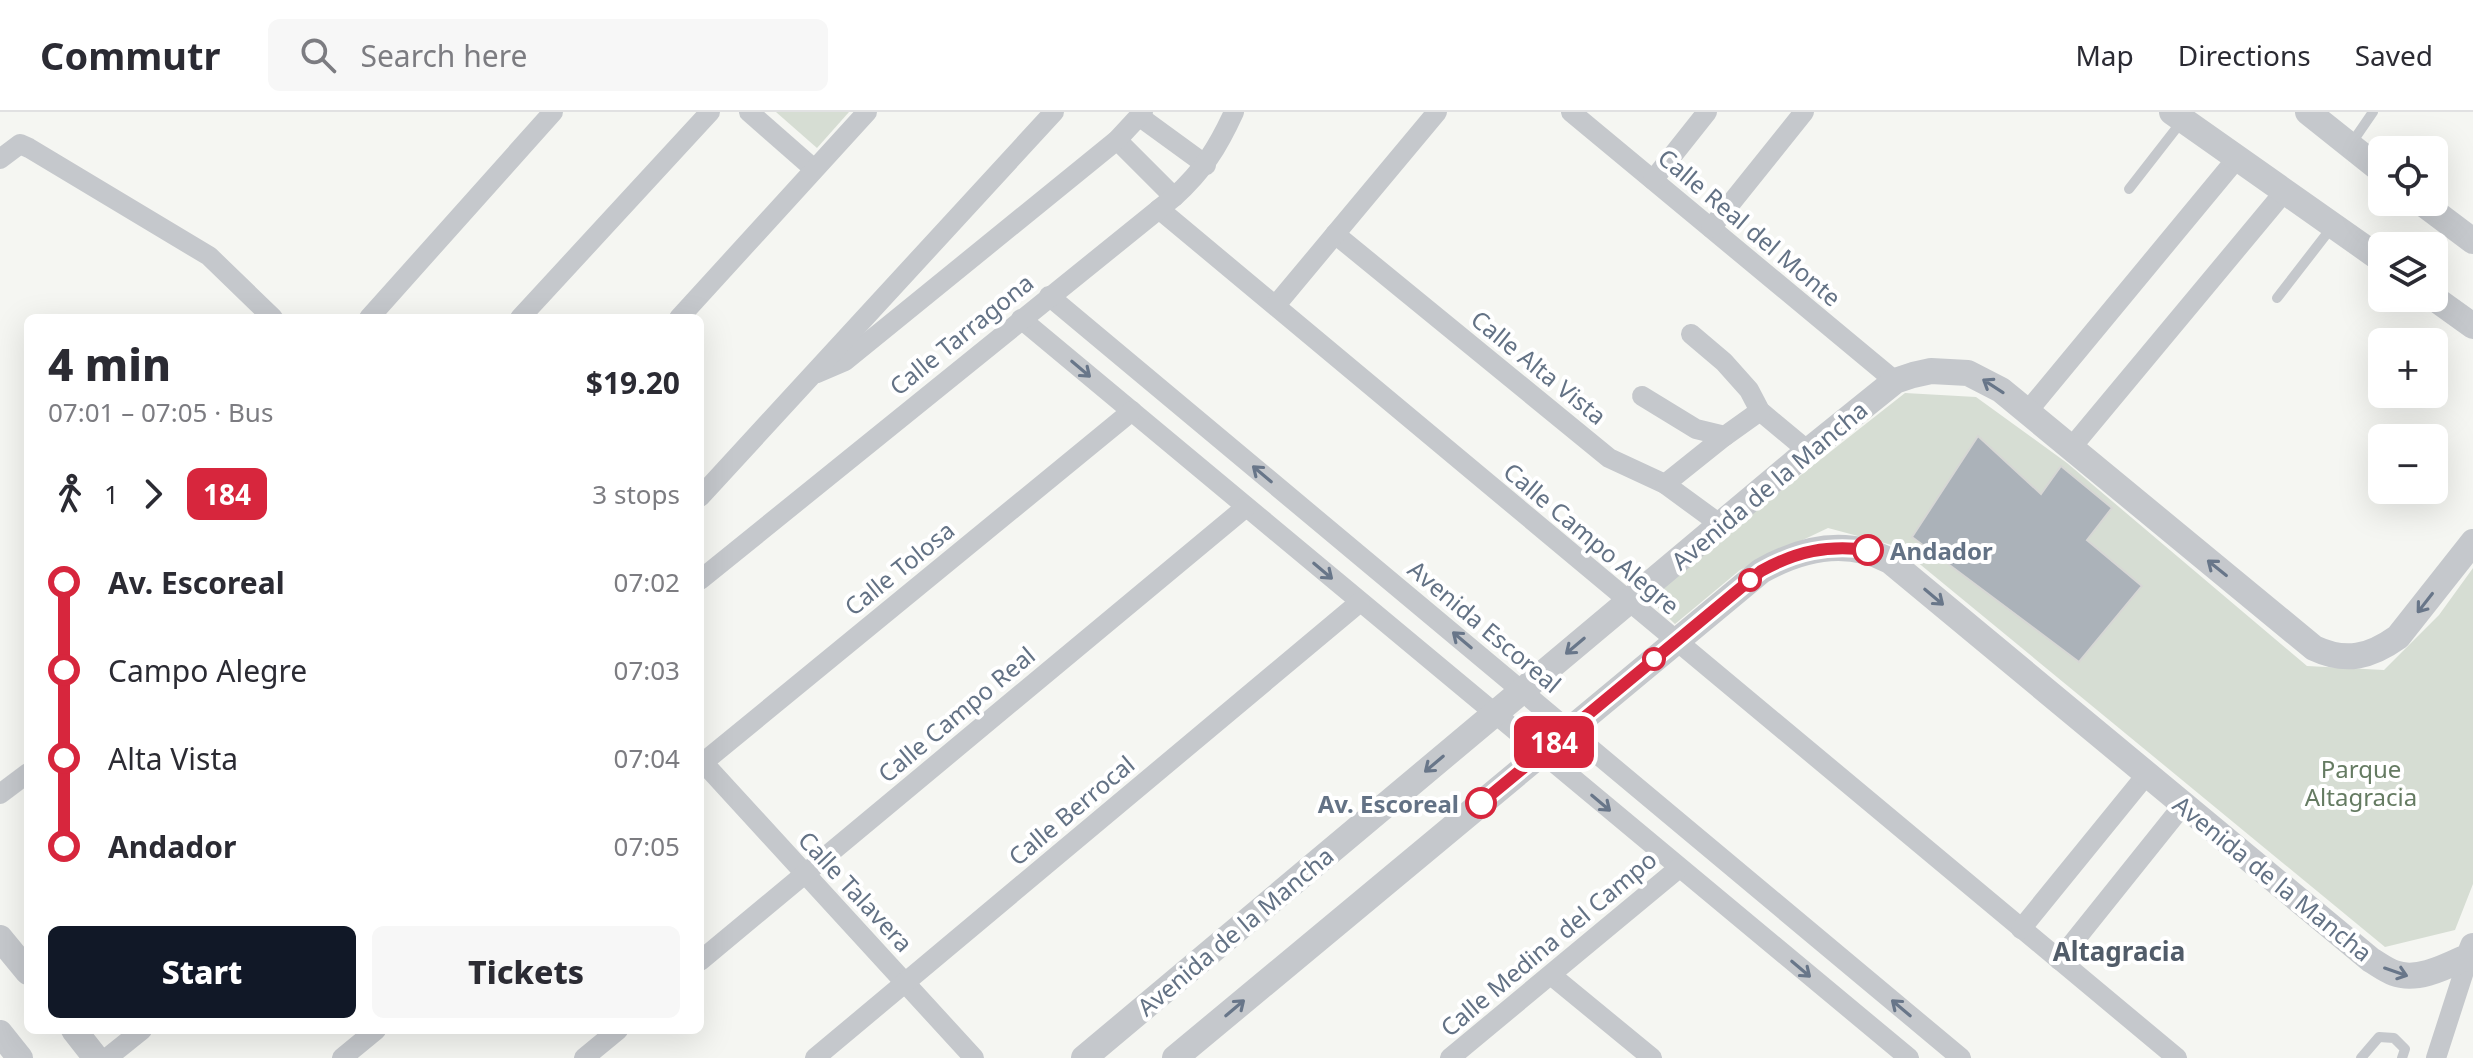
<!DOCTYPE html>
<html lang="en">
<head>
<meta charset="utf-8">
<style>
	body { margin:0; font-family:"Noto Sans",sans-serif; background:#f7f7f7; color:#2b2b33; height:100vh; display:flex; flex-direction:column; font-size:30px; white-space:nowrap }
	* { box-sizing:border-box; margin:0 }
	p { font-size:26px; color:#7c7c81 }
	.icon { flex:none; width:44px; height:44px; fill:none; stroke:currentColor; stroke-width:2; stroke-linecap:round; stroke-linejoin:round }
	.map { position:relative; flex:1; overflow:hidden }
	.sheet { position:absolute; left:24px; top:202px; width:680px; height:720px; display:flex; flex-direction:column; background:#fff; border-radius:12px; box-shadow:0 8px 32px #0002 }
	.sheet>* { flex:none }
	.badge { padding:0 16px; border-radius:12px; font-size:28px; line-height:52px }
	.buttons { position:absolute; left:2368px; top:24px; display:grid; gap:16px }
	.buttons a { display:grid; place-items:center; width:80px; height:80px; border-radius:12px; background:#fff; box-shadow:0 8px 32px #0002; font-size:40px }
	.map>.badge { position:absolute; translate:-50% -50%; box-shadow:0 0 0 4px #fff }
	.legs { display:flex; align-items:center; gap:12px; height:88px; padding:0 24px; font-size:26px }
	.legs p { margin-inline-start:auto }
	.overview { display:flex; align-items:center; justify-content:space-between; height:136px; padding:0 24px }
	h1 { font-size:44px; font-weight:800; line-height:60px }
	.button { display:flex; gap:16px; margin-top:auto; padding:16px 24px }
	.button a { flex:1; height:92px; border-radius:12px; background:#111827; color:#fff; font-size:32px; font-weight:800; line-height:92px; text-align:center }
	.button a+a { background:#f7f7f7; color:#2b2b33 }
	ul { padding:0 24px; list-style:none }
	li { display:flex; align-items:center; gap:28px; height:88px; font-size:30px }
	li i { display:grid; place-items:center; width:12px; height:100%; margin:0 10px; background:currentColor }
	li i::after { content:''; width:20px; height:20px; margin:-10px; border:6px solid; border-radius:50%; background:#fff }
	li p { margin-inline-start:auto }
	li:first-child i { background:linear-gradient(#0000 50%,currentColor 0) }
	li:last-child i { background:linear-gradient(currentColor 50%,#0000 0) }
	header { display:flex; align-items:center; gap:48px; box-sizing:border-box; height:112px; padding:0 40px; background:#fff; border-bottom:2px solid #e1e1e2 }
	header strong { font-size:38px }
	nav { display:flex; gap:44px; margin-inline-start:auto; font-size:28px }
	.search { width:560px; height:72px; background:#f7f7f7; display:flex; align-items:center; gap:20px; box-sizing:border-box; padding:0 28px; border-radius:12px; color:#7c7c81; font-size:30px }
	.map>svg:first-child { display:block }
	.green { fill:#d6ddd3 }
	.building { fill:#abb2b9; stroke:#d7d7d5; stroke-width:2 }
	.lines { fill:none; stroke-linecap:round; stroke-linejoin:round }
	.service { stroke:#c5c8cc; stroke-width:10 }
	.minor { stroke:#c5c8cc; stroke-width:20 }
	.tertiary { stroke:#c5c8cc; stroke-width:26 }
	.oneway { stroke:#687689 }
	.line-1-casing { stroke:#fff; stroke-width:18 }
	.line-1 { stroke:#d7263d; stroke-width:12 }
	.stop-1-dot { fill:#fff; stroke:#d7263d; stroke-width:4 }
	.labels { text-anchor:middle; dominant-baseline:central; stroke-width:8; stroke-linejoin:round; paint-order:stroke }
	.street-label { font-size:24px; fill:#637285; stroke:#fff }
	.stop-label { font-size:24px; font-weight:bold; fill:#637285; stroke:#fff; text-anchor:start }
	.park-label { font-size:24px; fill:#657b62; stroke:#fff }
	.neighbourhood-label { font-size:26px; font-weight:bold; fill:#515c69; stroke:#fff }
</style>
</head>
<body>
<header>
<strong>Commutr</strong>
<div class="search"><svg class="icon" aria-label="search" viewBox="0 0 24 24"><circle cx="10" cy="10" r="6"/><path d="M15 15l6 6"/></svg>Search here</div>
<nav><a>Map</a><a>Directions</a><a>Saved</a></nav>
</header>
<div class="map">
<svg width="2473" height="946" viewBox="0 0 2473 946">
	<rect width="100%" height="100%" fill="#f5f6f2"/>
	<g class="green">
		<path d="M776,0H849L817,36Z"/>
		<path d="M1905,281L1976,285L2067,351L2307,554L2384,558L2439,503L2473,456V772L2455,818L2385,835L1899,435L1828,416L1740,458L1675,512L1649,487L1726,422Z"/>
	</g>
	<path class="building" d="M1978,324L2041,382L2061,354L2112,396L2087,428L2142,474L2079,550L1912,425Z"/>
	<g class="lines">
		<g class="service">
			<path d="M2351,32L2373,0"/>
			<path d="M2129,77L2182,9"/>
			<path d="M2277,186L2332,115"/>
			<path d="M2361,946L2379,925L2394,926L2405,937L2402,946"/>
		</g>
		<g class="minor">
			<path d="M749,0L814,57"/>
			<path d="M1571,0L1895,269"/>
			<path d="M1140,5L1206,53"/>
			<path d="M1117,28L1174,85"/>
			<path d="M0,47L20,32L29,36L209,144L273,206"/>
			<path d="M1653,68L1707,0"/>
			<path d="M1159,97L2177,946"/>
			<path d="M1711,116L1804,0"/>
			<path d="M1335,122L1609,346L1665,372L1721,413"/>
			<path d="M1049,184L1961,946"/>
			<path d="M1276,193L1437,0"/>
			<path d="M369,206L553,0"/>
			<path d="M520,206L710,0"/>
			<path d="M679,206L867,0"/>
			<path d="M1021,207L1909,946"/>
			<path d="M1691,222L1724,250L1749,278L1760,299L1808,339"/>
			<path d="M817,261L845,249L1117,28L1143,0"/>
			<path d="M1642,284L1696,317L1725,324L1760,299"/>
			<path d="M2027,300L2238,45"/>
			<path d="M2071,336L2285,79"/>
			<path d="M1665,372L1725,324"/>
			<path d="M700,385L1054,0"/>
			<path d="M700,468L1174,85C1203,59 1218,35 1234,0"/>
			<path d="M700,647L974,946"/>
			<path d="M700,653L1132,299"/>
			<path d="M0,682L28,661"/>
			<path d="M2021,817L2147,662"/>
			<path d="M2059,848L2184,692"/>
			<path d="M700,849L1246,395"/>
			<path d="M1551,863L1652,946"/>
			<path d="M107,946L142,918"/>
			<path d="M342,946L376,918"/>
			<path d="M584,946L618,918"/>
			<path d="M815,946L1360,490"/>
			<path d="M1450,946L1679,756"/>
			<path d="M2436,946L2469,844"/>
		</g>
		<g class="tertiary">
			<path d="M2172,0L2382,148"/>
			<path d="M2308,0L2382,59"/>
			<path d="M2421,90L2473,129"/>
			<path d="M2434,186L2473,214"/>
			<path d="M0,826L28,860"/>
			<path d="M74,918L96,946"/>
			<path d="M0,921L20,946"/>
			<path d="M1084,946L1808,339L1895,269L1913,263L1931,259L1968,261L2001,278L2314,536C2346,551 2370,545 2398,525L2473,430"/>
			<path d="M1175,946L1761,459C1802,436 1847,426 1890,449L2371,848C2378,852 2386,858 2394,861C2418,870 2447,854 2469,844L2473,834"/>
		</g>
	</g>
	<defs><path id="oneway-shaft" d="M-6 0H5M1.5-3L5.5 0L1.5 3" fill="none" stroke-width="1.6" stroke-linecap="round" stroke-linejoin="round" transform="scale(2)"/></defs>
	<g class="oneway">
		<use href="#oneway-shaft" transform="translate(1081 257) rotate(40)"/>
		<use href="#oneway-shaft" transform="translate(1993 274) rotate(-147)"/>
		<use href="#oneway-shaft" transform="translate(1262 362) rotate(-140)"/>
		<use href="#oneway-shaft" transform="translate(2217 456) rotate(-141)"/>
		<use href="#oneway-shaft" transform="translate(1323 459) rotate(40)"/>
		<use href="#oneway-shaft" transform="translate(1934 485) rotate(40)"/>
		<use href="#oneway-shaft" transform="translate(2425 491) rotate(128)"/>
		<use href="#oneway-shaft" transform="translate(1462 528) rotate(-140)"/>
		<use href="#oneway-shaft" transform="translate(1575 534) rotate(140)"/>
		<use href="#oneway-shaft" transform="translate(1434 652) rotate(140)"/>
		<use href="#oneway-shaft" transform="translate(1601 691) rotate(40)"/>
		<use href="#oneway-shaft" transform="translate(1801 857) rotate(40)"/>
		<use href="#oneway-shaft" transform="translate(2396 860) rotate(19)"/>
		<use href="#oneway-shaft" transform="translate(1235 896) rotate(-40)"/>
		<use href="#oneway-shaft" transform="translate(1901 896) rotate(-140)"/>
	</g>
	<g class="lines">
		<defs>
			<path id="line-1" d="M1481,691L1761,459C1797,439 1827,433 1868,438"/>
		</defs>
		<use href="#line-1" class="line-1-casing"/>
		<use href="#line-1" class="line-1"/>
	</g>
	<g class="stop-1-dot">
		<circle cx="1868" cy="438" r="14"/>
		<circle cx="1750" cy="468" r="10"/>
		<circle cx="1654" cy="547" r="10"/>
		<circle cx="1481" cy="691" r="14"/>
	</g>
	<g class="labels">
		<g class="street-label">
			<text transform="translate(1750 115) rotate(40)">Calle Real del Monte</text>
			<text transform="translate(961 222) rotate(-39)">Calle Tarragona</text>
			<text transform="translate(1539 255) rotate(39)">Calle Alta Vista</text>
			<text transform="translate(1769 373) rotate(-40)">Avenida de la Mancha</text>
			<text transform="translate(1592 426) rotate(40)">Calle Campo Alegre</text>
			<text transform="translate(899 456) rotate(-39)">Calle Tolosa</text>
			<text transform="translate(1485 514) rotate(40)">Avenida Escoreal</text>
			<text transform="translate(956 602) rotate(-40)">Calle Campo Real</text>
			<text transform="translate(1071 698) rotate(-40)">Calle Berrocal</text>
			<text transform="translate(2273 766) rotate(39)">Avenida de la Mancha</text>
			<text transform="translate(856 779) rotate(47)">Calle Talavera</text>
			<text transform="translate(1235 819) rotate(-40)">Avenida de la Mancha</text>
			<text transform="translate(1548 831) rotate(-40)">Calle Medina del Campo</text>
		</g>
		<g class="stop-label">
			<text x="1890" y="438">Andador</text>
			<text x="1459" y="691" text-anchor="end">Av. Escoreal</text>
		</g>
		<g class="park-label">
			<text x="2361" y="656">Parque<tspan x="2361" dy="28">Altagracia</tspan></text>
		</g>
		<g class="neighbourhood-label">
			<text x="2119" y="839">Altagracia</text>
		</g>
	</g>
</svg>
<div class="buttons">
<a><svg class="icon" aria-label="locate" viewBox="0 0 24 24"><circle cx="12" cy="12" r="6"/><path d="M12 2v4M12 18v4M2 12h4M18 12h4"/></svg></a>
<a><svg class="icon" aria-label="layers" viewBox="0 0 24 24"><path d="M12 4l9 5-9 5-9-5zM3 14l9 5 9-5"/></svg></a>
<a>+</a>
<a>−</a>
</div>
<b class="badge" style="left:1554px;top:630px;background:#d7263d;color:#fff">184</b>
<section class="sheet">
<div class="overview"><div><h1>4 min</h1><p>07:01 – 07:05 · Bus</p></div><b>$19.20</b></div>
<div class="legs"><svg class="icon" aria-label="walk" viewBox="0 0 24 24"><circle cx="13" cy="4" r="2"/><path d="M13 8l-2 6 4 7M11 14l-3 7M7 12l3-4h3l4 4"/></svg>1<svg class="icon" aria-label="forward" viewBox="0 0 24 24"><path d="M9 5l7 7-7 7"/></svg><b class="badge" style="background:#d7263d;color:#fff">184</b><p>3 stops</p></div>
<ul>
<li><i style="color:#d7263d"></i><b>Av. Escoreal</b><p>07:02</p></li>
<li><i style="color:#d7263d"></i><span>Campo Alegre</span><p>07:03</p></li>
<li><i style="color:#d7263d"></i><span>Alta Vista</span><p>07:04</p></li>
<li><i style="color:#d7263d"></i><b>Andador</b><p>07:05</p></li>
</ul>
<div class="button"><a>Start</a><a>Tickets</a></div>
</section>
</div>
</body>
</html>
